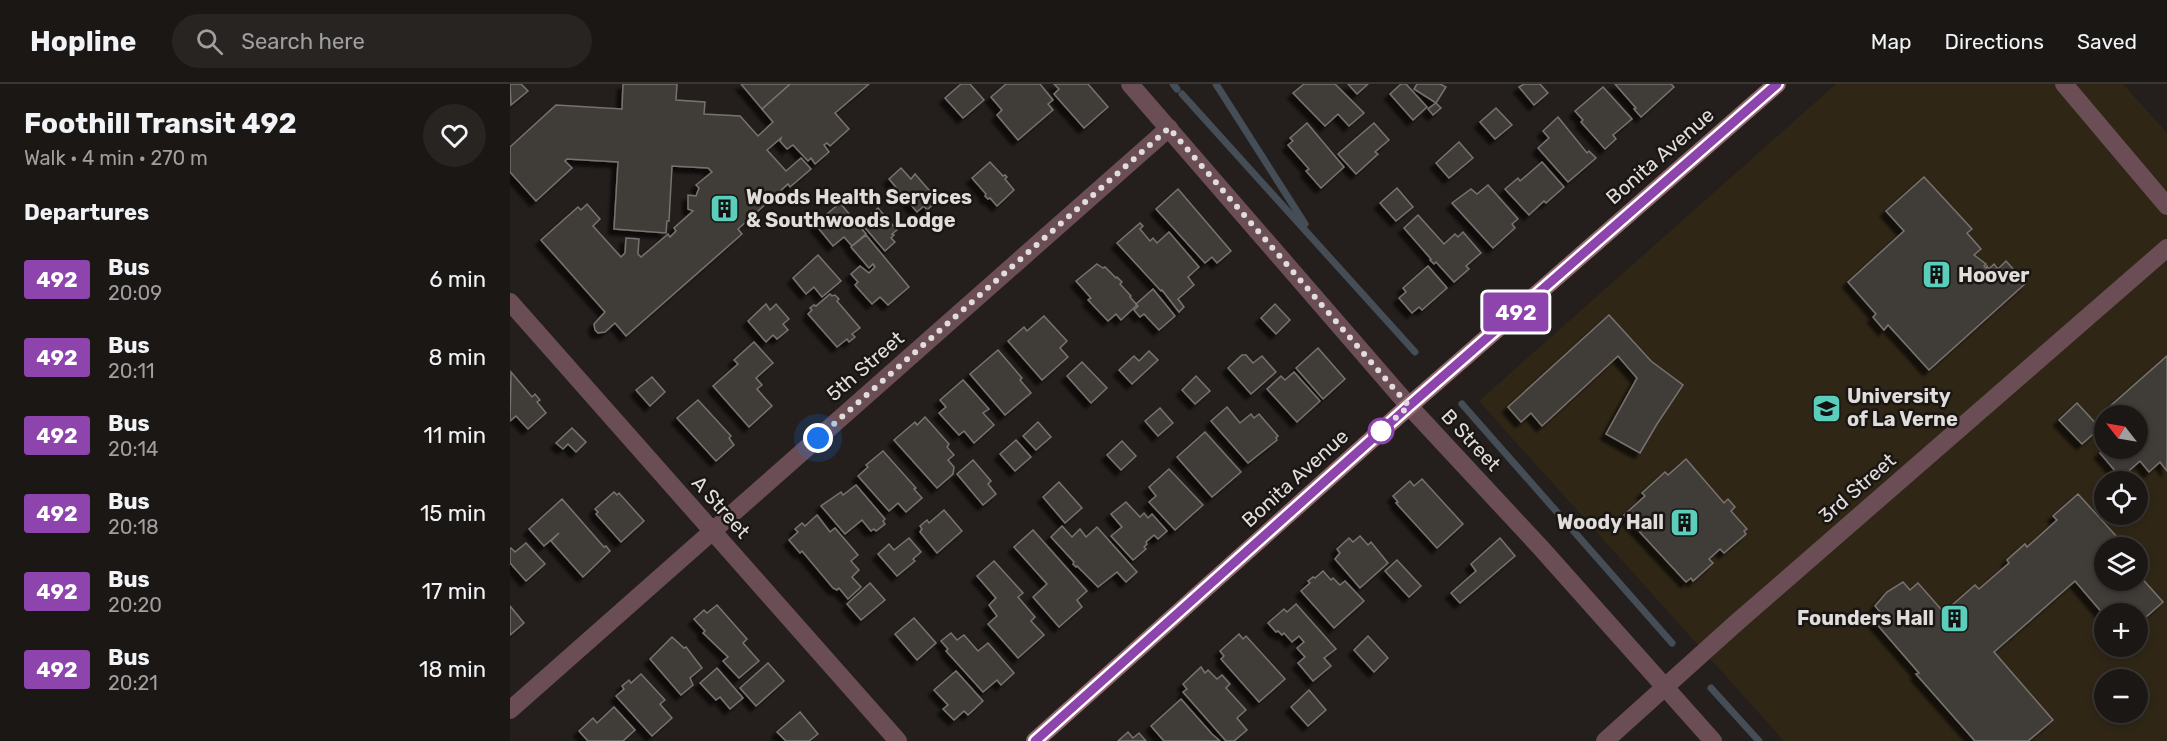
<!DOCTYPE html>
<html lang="en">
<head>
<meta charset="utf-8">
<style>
	body { margin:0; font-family:Rubik,sans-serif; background:#282422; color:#f1f3f6; height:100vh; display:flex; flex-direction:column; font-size:22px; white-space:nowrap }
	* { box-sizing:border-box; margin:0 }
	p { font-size:20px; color:#a09fa0 }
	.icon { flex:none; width:33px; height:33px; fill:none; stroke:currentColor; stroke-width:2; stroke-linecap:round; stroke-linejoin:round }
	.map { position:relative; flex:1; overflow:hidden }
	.details { display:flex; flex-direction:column; background:#1b1715; width:510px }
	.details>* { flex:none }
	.badge { padding:0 12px; border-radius:4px; font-size:21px; line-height:39px }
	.needle { width:39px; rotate:301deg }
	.tools { position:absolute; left:1584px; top:321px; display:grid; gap:12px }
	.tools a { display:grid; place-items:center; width:54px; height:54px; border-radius:50%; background:#1b1715; box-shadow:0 3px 9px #0003,0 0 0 2px #393634; font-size:30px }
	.you { position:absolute; width:30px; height:30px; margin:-15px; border:4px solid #fff; border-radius:50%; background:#1a73e8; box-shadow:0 0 0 9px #1a73e833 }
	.map>.badge { position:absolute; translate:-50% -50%; box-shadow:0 0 0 3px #fff }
	h2 { padding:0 24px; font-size:22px; line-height:54px }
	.round { display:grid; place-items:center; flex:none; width:63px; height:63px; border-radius:32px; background:#282422 }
	.overview { display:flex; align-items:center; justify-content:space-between; height:102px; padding:0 24px }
	h1 { font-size:28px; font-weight:700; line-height:45px }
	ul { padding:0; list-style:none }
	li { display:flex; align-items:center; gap:18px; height:78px; padding:0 24px }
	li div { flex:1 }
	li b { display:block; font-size:22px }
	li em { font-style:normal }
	li .badge { min-width:66px; font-weight:700; text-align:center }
	header { display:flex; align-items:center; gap:36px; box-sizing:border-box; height:84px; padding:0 30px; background:#1b1715; border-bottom:2px solid #393634 }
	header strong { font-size:28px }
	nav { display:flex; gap:33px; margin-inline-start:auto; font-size:21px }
	.search { width:420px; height:54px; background:#282422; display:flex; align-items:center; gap:15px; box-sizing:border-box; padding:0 21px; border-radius:33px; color:#a09fa0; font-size:22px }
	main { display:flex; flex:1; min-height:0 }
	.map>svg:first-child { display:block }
	.education { fill:#2f2616; fill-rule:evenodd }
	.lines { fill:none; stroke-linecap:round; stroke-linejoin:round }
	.stream { stroke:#454d56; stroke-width:7 }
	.building { fill:#413c38; stroke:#78726f; stroke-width:1.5; filter:url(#shadow) }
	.street { stroke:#6b4e55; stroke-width:18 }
	.secondary { stroke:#956773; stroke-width:18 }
	.line-casing { stroke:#fff; stroke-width:14 }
	.line { stroke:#8e44ad; stroke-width:9 }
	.walk { stroke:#e0dddb; stroke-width:6; stroke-dasharray:0 10.8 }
	.stop-dot { fill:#fff; stroke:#8e44ad; stroke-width:3 }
	.labels { text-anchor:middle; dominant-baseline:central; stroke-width:5; stroke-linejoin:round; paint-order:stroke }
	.street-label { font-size:20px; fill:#e0dddb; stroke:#1a1613 }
	.poi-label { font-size:20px; font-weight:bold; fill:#e0dddb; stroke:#1a1613; text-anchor:start }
</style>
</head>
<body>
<header>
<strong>Hopline</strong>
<div class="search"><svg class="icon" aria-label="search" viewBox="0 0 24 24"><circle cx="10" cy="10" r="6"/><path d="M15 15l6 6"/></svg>Search here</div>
<nav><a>Map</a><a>Directions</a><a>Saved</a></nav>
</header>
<main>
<section class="details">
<div class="overview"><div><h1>Foothill Transit 492</h1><p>Walk · 4 min · 270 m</p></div><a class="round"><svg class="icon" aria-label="heart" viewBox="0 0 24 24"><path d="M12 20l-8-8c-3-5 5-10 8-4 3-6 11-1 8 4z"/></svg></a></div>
<h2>Departures</h2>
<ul>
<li><span class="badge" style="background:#8e44ad;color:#fff">492</span><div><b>Bus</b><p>20:09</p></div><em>6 min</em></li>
<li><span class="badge" style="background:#8e44ad;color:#fff">492</span><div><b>Bus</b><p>20:11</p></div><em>8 min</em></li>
<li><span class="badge" style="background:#8e44ad;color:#fff">492</span><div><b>Bus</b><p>20:14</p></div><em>11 min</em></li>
<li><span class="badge" style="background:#8e44ad;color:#fff">492</span><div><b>Bus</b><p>20:18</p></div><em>15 min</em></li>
<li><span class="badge" style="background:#8e44ad;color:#fff">492</span><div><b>Bus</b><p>20:20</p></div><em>17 min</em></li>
<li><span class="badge" style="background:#8e44ad;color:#fff">492</span><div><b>Bus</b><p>20:21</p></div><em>18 min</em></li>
</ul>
</section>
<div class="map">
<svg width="1657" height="657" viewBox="0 0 1657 657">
	<defs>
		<filter id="shadow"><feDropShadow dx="-5.5" dy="5.5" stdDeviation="1.5" flood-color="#0009"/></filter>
	</defs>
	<rect width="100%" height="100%" fill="#241f1c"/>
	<path class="education" d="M1326,0H1613L1657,49V657H1274L969,317ZM1594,332H1628V364H1594ZM1594,398H1628V430H1594ZM1594,464H1628V496H1594ZM1594,530H1628V562H1594ZM1594,596H1628V628H1594Z"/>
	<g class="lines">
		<g class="stream">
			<path d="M663,0L667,5"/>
			<path d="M706,0L795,140"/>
			<path d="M672,10L905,268"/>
			<path d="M952,320L1162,559"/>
			<path d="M1201,604L1249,657"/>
		</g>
	</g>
	<g class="building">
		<path d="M0,0H11L18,7L1,21Z"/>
		<path d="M113,0H167L166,16L195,18L194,30L230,32L248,52L263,38L252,25L280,0H359L325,29L339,45L320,62L317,59L314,61L319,68L305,80L301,74L298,77L283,61L277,65L270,57L271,54L257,66L276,87L291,74L301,85L280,103L278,100L228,145L232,150L116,252L105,239L95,248L88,249L85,246L84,240L95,228L31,156L68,123L71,126L77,120L90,135L83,142L111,173L115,169L116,154L129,155L128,170L131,173L158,150L160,153L166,147L164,144L183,127L178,125V111L186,112L189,104L186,101L202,88L198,84L162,82L159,137H157L156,149L104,145L108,78L57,75L55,77L62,84L26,117L0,88V63L46,21L112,25Z"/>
		<path d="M231,0H280L252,25Z"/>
		<path d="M451,0H460L474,16L453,34L435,14Z"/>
		<path d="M496,0H530L543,16L538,20L543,26L508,56L487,31L492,26L481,13Z"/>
		<path d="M544,0H578L598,23L574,44L544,10L549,5Z"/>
		<path d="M794,0H825L854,29L839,42L828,30L815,42L783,9Z"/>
		<path d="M838,0H858L847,10Z"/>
		<path d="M891,0H896L917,23L903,36L880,10Z"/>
		<path d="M907,0H930L936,3L926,19L904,5Z"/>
		<path d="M1014,0H1030L1038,9L1024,21L1009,3Z"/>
		<path d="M1105,0H1161L1164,3L1131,33L1124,25L1126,24Z"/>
		<path d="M1093,3L1122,35L1103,51L1106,55L1095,65L1071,38L1073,36L1065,27Z"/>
		<path d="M926,19L931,24L923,31L918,25Z"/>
		<path d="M986,24L1002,41L985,55L970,38Z"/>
		<path d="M1048,33L1077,69L1079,67L1086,74L1058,98L1028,64L1039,54L1033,47Z"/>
		<path d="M797,39L834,83L811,104L796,87L799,85L778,61L783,57L780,54Z"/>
		<path d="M864,39L879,56L865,68L868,70L846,90L828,70Z"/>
		<path d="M949,58L963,74L939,94L926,79Z"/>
		<path d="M480,78L493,92L495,91L497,93L495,95L504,106L487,122L480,114L478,115L475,112L476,110L462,94Z"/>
		<path d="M1032,78L1054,103L1036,119L1034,117L1019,131L995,105L1008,94L1010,97Z"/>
		<path d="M391,84L401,95L405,90L425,113H424L427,117L417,126L414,122L407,128L379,95Z"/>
		<path d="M1414,93L1462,145L1457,149L1471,165L1464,171L1476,180L1474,182L1476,184L1477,182L1479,185L1484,180L1488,185L1496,177L1516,199L1419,286L1378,241L1374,246L1363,233L1366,230L1338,198L1394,147L1376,127Z"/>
		<path d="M978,101L1008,135L1002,140L1005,144L983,164L942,119L961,105L967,110Z"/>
		<path d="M887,104L903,123L886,137L870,119Z"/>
		<path d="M668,105L721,167L707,179L702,173L695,179L646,125Z"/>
		<path d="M330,119L356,150L342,162L334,153L323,162L305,140Z"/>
		<path d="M368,124L387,146L382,150L384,151L381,154L385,158L375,167L351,139Z"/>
		<path d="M908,131L934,160L945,150L948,153L953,148L971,169L956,182L959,185L944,198L926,178L924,180L920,176L921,175L894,144Z"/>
		<path d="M630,139L633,142L630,145L640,157L643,154L647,159L659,148L689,183L678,193L684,201L668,215L674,223L669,228L652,206L651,207L607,159Z"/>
		<path d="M356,151L399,203L378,221L370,213L362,220L345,201L348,198L341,190L350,182L359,189L365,183L363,180L359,184L341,163Z"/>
		<path d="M308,171L331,197L312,213L304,203L296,210L283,194Z"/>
		<path d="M587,180L593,184L595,183L606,194L607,193L612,198L610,200L621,212L620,213L627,221L611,236L606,230L598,237L578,216L581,214L566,197Z"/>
		<path d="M918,182L937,204L912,226L909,223L902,229L889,214L896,208L893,204Z"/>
		<path d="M643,205L665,232L649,246L634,230L630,233L624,226L628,222L626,220Z"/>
		<path d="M320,210L322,212L325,211L329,215L327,217L350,244L342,250L345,253L339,258L337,255L327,263L298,230L302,226L300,224L304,221L306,222Z"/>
		<path d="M256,220L260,226L266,220L279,235L273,240L278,246L267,255L263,251L256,258L238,237Z"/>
		<path d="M765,220L780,236L766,250L751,234Z"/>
		<path d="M1099,231L1141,277L1173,301L1147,340L1130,369L1096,350L1127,294L1108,272L1032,342L1021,329L1011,338L998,323Z"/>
		<path d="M534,232L557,257L550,264L558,273L532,296L498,257L514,243L517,247Z"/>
		<path d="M244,258L263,279L246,294L252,301L247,305L262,322L239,343L203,302L228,280L224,276Z"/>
		<path d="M808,264L835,295L813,315L786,284Z"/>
		<path d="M488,266L512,294L510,296L521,309L495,331L460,290Z"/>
		<path d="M639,267L648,276L622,300L609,286L624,272L629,277Z"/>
		<path d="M732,271H736L743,279L752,272L766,288L741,310L718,284Z"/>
		<path d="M1657,272V387L1650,378L1639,388L1630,377L1611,394L1590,369L1595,364H1628V332L1594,330L1599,325L1598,324Z"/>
		<path d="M572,278L597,304L581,319L557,292Z"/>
		<path d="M1,288L22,313L25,310L30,316L27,318L36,329L18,345L6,332L0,337Z"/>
		<path d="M784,288L810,317L787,338L757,305L771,292L775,296Z"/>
		<path d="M686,292L700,307L685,320L672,306Z"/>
		<path d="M142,293L155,308L140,322L126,306Z"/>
		<path d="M453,296L479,325L473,329L484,341L464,359L454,347L449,351L429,329L436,323L430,316Z"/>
		<path d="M188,316L221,352L219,354L224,361L206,377L167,334Z"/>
		<path d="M1567,319L1590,344L1572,360L1549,336Z"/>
		<path d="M717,323L730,339L741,330L744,334L749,330L768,352L766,354L767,356L738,379L701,337Z"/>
		<path d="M650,324L663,339L648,352L635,337Z"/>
		<path d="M415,333L439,360L437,363L444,371L438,376L444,383L443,390L427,404L384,356L405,338L407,341Z"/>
		<path d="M528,338L541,353L526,366L513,352Z"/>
		<path d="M62,344L76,358L66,368L58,360L53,365L46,359Z"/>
		<path d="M695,348L731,388L702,413L667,373Z"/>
		<path d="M506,356L521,373L505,387L490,370Z"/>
		<path d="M612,357L626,372L611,386L597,371Z"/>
		<path d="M373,367L406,404L404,405L412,414L396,428L388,419L379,427L348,392L358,383L356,381Z"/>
		<path d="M1176,375L1214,419L1218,415L1225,423L1221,427L1237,445L1234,447L1236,450L1214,469L1210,465L1199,475L1203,479L1183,497L1181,494L1176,498L1114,431L1135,412L1132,409L1155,388L1158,391Z"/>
		<path d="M463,376L481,397L478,400L486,410L473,421L447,390Z"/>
		<path d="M659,385L693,421L665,446L639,418L646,412L639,403Z"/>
		<path d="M912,395L953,440L927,464L886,419L888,418L883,412L900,397L904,402Z"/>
		<path d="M549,398L572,424L555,439L533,413Z"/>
		<path d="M346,401L375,435L373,437L375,440L366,447L364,445L361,447L352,436L335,450L311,422L331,408L333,411Z"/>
		<path d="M104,408L107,411L109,409L134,437L111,458L86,430L88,428L85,425Z"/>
		<path d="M1568,410L1607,453L1600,459L1604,464H1594V496H1628V490L1653,518L1628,540V530H1594V531L1565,497L1484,568L1543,636L1518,657H1465L1406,590L1409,589L1364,537L1372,530L1365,522L1377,508L1393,498L1400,506L1408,499L1437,532L1443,526L1440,523L1465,501L1469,505L1499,479L1497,476L1515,460L1517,463L1547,436L1543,432Z"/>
		<path d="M52,415L94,463L96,462L100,467L73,493L41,457L49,449L34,462L19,445Z"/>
		<path d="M616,418L630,433L634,429L638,434L642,430L657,447L648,455L644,451L636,458L637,460L634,463L636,465L623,476L601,452L612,443L601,430Z"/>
		<path d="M434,426L452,447L427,469L410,448L412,445L410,442L417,436L419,439Z"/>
		<path d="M307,431L320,448L325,444L348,471L341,477L349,486L342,493L351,503L338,515L329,504L327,506L323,504L292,467L290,469L279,456L288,448L285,445L292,439L295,442Z"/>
		<path d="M552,442L562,453L570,445L576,453L587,443L627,488L616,498L607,488L588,503L567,482L566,483L563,480L564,478L541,453Z"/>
		<path d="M523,446L577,507L567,516L572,523L549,543L523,513L537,500L504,463Z"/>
		<path d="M850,452L858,461L861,458L878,479L850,504L825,475L830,469L827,465L839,454L843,458Z"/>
		<path d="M399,454L411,468L403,475L405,477L387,492L368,470L379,460L384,466Z"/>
		<path d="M990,454L1005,472L950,519L941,509L966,487L961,480Z"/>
		<path d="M16,459L35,480L16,497L0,479V465L1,464L5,468Z"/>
		<path d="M887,476L911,502L899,513L875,487Z"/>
		<path d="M484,477L513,509L508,513L525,533L521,537L534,551L508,574L478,540L487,532L479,521L486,514L467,492Z"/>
		<path d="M813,487L821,496L823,494L830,501L835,497L854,517L824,544L791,507L800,499L798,497L803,493L805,494Z"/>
		<path d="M360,499L375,516L351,536L337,520Z"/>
		<path d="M786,520L826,565L814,574L821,582L803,597L788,579L795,573L787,564L794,558L789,552L782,558L774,549L772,551L768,547L766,548L758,539L774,525L777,528Z"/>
		<path d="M207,521L237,555L233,559L249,577L229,594L213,577L218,573L193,549L195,547L184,535L194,526L197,529Z"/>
		<path d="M0,522L14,539L0,551Z"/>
		<path d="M404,534L426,559L407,576L385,550Z"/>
		<path d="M441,549L447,556L454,551L468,567L478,559L504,589L491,601L487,596L473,608L436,567L438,565L431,557Z"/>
		<path d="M729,550L733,555L736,552L775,595L749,618L711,575L714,572L710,567Z"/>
		<path d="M858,552L878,574L864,588L844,566Z"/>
		<path d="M162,553L174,564L176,563L192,584L180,594L183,601L171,611L140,575Z"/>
		<path d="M258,579L274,597L246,622L230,604Z"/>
		<path d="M691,583L695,589L698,586L707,595L712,591L720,600L716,604L736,626L727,634L737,646L724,657H716L673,608L677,605L673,600Z"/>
		<path d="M207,584L233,614L220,625L210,613L206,616L190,599Z"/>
		<path d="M446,587L473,617L458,631L454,627L444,636L433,625L438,621L424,606Z"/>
		<path d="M131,590L155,616L150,620L162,634L142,652L106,612L114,605L112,602L119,596L121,599Z"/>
		<path d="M799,606L816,626L798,642L781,623Z"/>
		<path d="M671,615L702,650L710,657H654L641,642Z"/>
		<path d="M104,623L125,646L113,657H78L69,647L83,634L87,639Z"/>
		<path d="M290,628L308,650L299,657H276L267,648Z"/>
		<path d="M618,648L623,654L629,649L636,657H608Z"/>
	</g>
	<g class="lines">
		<g class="street">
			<path d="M620,0L899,322L1031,464L1203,657"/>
			<path d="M1554,0L1657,122"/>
			<path d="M0,218L388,657"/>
			<path d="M0,626L659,44"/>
			<path d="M1095,657L1225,540L1657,164"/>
		</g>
		<path class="secondary" d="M525,657L899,322L1267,0"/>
	</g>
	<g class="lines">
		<defs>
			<path id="line" d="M525,657L899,322L1267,0"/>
		</defs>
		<use href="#line" class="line-casing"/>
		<use href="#line" class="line"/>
		<path class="walk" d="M308,354L659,44L899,322L863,354L871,347"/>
	</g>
	<defs>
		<symbol id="building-square" viewBox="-11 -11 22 22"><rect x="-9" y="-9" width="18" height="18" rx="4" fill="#5bcebb" stroke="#1a1613"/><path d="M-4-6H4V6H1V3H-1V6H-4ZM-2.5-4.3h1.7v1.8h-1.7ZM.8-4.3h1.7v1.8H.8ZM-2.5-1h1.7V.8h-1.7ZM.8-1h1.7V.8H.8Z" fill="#111"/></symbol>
		<symbol id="university-square" viewBox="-11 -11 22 22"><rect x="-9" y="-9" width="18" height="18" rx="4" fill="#5bcebb" stroke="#1a1613"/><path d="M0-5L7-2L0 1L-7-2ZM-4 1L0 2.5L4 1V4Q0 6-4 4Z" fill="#111"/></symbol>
	</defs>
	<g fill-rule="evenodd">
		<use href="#building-square" x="198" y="108" width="33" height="33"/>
		<use href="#building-square" x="1410" y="174" width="33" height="33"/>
		<use href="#university-square" x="1300" y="308" width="33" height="33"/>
		<use href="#building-square" x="1158" y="422" width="33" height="33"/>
		<use href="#building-square" x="1428" y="518" width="33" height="33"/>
	</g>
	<circle class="stop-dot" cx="871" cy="347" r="12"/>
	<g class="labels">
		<g class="street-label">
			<text transform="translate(1150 72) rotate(-41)">Bonita Avenue</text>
			<text transform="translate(355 282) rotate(-41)">5th Street</text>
			<text transform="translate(961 356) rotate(47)">B Street</text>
			<text transform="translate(785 394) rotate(-42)">Bonita Avenue</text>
			<text transform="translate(1347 404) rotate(-41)">3rd Street</text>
			<text transform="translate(211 423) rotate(48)">A Street</text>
		</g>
		<g class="poi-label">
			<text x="236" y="113">Woods Health Services<tspan x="236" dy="23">&amp; Southwoods Lodge</tspan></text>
			<text x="1448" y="191">Hoover</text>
			<text x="1337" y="312">University<tspan x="1337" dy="23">of La Verne</tspan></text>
			<text x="1154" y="438" text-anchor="end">Woody Hall</text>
			<text x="1424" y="534" text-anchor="end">Founders Hall</text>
		</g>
	</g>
</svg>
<div class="tools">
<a><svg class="needle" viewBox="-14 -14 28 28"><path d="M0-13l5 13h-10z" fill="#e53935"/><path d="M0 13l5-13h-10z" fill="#a09fa0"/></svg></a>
<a><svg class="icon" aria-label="locate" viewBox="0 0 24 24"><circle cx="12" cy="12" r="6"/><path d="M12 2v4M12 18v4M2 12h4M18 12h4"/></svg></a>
<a><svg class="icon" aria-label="layers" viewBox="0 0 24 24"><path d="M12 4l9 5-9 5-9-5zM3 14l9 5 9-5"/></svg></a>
<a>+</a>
<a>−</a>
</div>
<div class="you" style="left:308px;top:354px"></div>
<b class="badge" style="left:1006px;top:228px;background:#8e44ad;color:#fff">492</b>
</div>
</main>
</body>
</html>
